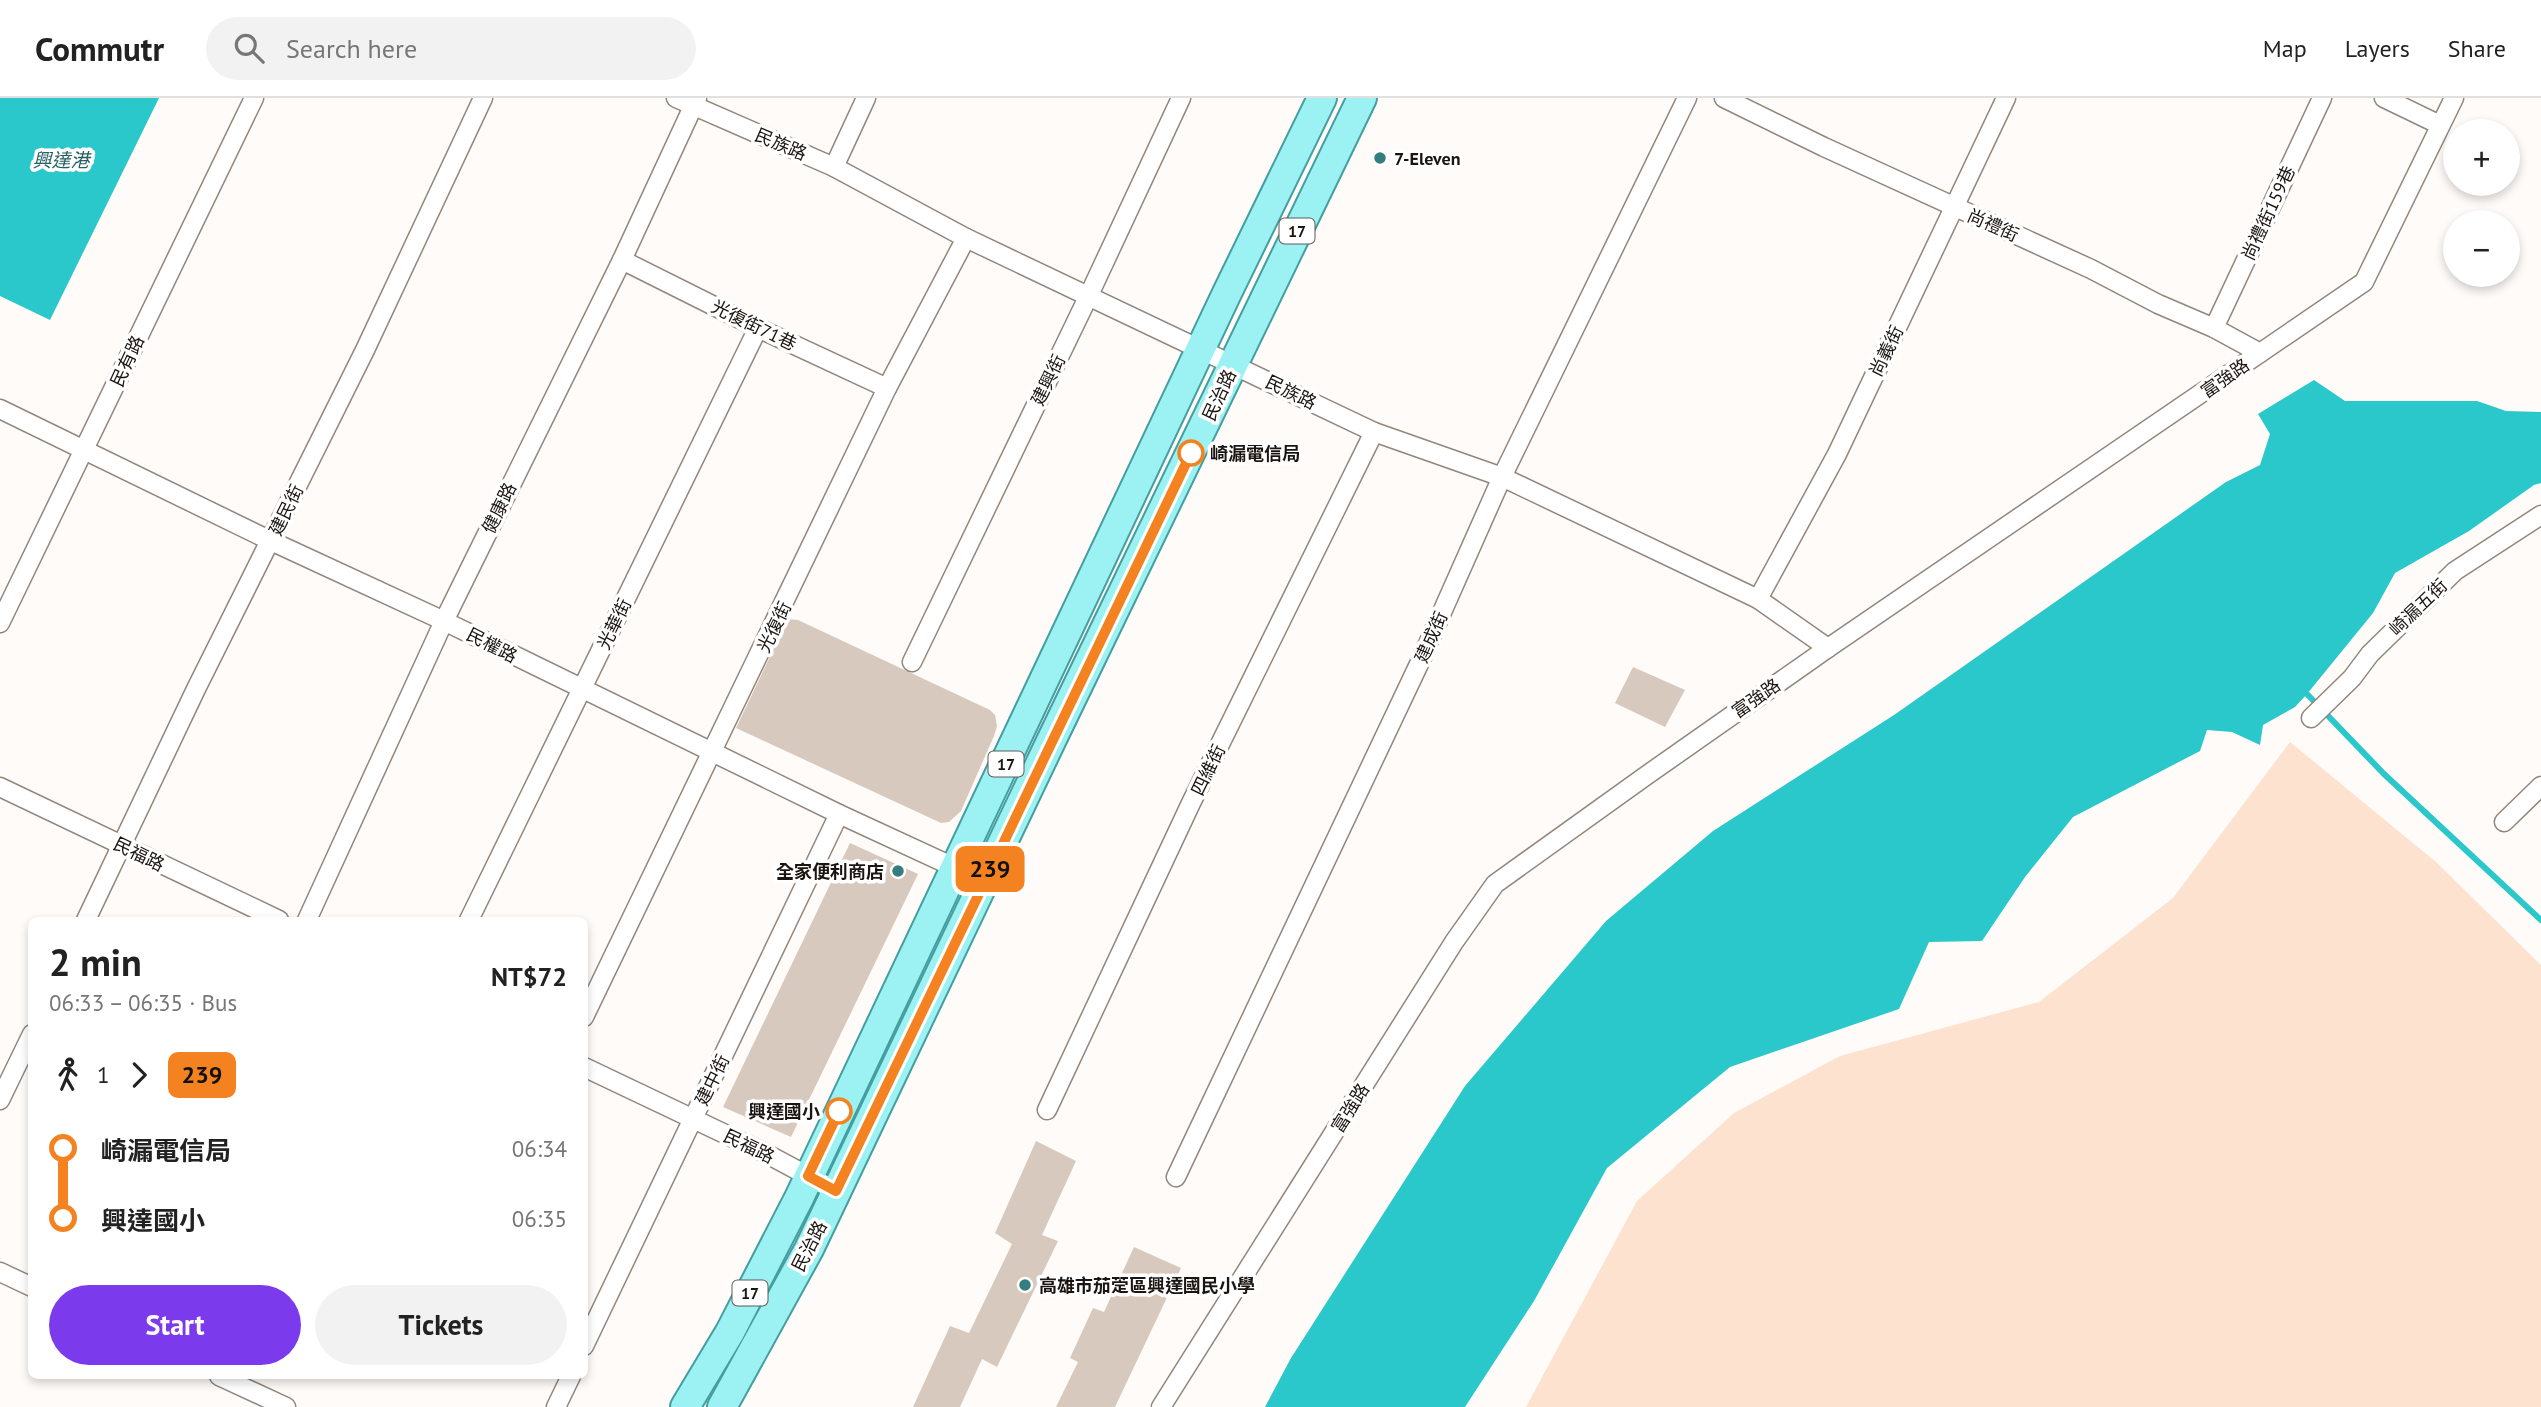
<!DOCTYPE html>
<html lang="en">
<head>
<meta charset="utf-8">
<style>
	body { margin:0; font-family:"PT Sans","Noto Sans TC",sans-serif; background:#f2f2f2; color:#222; height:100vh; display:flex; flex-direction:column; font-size:26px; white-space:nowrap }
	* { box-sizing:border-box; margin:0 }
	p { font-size:23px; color:#767676 }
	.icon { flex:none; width:38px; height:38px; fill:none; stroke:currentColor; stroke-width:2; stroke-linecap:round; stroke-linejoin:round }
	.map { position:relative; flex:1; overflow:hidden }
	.details { position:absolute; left:28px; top:819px; width:560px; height:462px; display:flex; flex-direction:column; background:#fff; border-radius:10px; box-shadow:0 4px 10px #0003 }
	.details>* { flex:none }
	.badge { padding:0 14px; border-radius:10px; font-size:24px; line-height:46px }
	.tools { position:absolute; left:2443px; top:21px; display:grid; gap:14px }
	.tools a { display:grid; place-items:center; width:77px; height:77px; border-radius:50%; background:#fff; box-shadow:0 4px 10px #0003; font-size:35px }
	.map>.badge { position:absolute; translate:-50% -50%; box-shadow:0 0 0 4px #fff }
	.legs { display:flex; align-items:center; gap:10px; height:77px; padding:0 21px; font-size:23px }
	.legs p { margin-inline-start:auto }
	.headline { display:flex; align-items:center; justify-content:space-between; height:119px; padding:0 21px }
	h1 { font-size:38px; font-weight:600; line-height:52px }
	.primary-button { display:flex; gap:14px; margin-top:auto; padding:14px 21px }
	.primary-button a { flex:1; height:80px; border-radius:42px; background:#7c3aed; color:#fff; font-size:28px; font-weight:600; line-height:80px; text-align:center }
	.primary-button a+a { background:#f2f2f2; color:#222 }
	ul { padding:0 21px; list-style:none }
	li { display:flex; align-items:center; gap:24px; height:70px; font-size:26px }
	li i { display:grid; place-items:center; width:10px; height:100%; margin:0 9px; background:currentColor }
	li i::after { content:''; width:18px; height:18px; margin:-9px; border:5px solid; border-radius:50%; background:#fff }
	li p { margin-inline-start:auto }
	li:first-child i { background:linear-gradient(#0000 50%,currentColor 0) }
	li:last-child i { background:linear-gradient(currentColor 50%,#0000 0) }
	header { display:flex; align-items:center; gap:42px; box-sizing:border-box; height:98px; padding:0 35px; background:#fff; border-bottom:2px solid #e0e0e0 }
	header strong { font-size:33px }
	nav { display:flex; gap:38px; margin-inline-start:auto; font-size:24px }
	.search { width:490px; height:63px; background:#f2f2f2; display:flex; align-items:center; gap:18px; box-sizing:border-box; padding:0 24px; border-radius:38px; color:#767676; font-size:26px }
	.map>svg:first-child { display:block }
	.green { fill:#fce2cf }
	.water { fill:#2ac7cb }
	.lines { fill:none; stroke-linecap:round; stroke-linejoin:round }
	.stream { stroke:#2ac7cb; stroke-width:6 }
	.building { fill:#d8c9be }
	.street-casing { stroke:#93867b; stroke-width:21 }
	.primary-casing { stroke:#449e9f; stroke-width:32 }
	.street { stroke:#fff; stroke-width:18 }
	.primary { stroke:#9cf1f3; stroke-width:28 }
	.line-1-casing { stroke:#fff; stroke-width:16 }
	.line-1 { stroke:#f58220; stroke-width:10 }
	.poi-dot { fill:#357e7f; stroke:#fff; stroke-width:2.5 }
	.stop-1-dot { fill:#fff; stroke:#f58220; stroke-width:3.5 }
	.labels { text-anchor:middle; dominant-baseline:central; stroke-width:7; stroke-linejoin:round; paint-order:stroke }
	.shield { fill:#fff; stroke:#5f5b58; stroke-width:2 }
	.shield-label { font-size:16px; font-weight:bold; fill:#1b1511 }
	.street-label { font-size:18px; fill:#1b1511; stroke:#fff }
	.poi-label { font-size:18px; font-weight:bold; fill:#1b1511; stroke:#fff; text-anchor:start }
	.stop-label { font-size:18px; font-weight:bold; fill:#1b1511; stroke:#fff; text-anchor:start }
	.water-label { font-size:19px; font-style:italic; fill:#256061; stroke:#fff }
</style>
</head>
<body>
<header>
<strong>Commutr</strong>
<div class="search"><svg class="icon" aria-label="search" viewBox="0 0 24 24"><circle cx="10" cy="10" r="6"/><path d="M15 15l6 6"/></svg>Search here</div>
<nav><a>Map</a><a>Layers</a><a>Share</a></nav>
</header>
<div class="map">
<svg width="2541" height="1309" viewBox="0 0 2541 1309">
	<rect width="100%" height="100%" fill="#fefbf8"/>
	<path class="green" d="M2290,644L2436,764L2541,867V1309H1526L1637,1103L1734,1015L1840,958L2039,904L2173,800Z"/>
	<g class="water">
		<path d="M0,0H159L50,222L0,198Z"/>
		<path d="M2314,282L2345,303H2477L2506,313L2541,314V385L2534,387L2469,433L2395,475L2373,515L2307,596L2295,609L2263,627L2260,647L2232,634L2207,632L2200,653L2073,719L2025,779L1982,843L1929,844L1899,911L1730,969L1607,1070L1534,1203L1465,1309H1265L1291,1260L1465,988L1606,823L1713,733L1894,617L2226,384L2260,367L2270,336L2258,316Z"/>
	</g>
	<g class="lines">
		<path class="stream" d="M2307,596L2384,676L2541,822"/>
	</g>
	<g class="building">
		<path d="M788,521L798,522L990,612L995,617L997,628L994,638L961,713L949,724L941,725L736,630Z"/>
		<path d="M1633,569L1685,592L1665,629L1615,605Z"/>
		<path d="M850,745L918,776L791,1039L723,1009Z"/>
		<path d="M1036,1043L1076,1063L1042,1137L1058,1143L997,1269L982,1261L960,1309H913L950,1228L969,1235L1012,1146L995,1135Z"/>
		<path d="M1134,1149L1181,1170L1115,1309H1056L1078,1264L1070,1260L1093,1210L1104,1214Z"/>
	</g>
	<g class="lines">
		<defs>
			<g id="street">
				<path d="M676,0L834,69L966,140L1374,334L1502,379L1758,501L1828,550"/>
				<path d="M1724,0L1824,49L2091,171L2158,206L2214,230L2260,255"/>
				<path d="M2384,0L2440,27"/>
				<path d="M834,69L866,0"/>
				<path d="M622,162L758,230L887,290"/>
				<path d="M2214,230L2322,0"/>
				<path d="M0,311L271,443L444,523L839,716L984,783"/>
				<path d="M1758,501L1837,356L2006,0"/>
				<path d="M0,525L254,0"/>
				<path d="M912,564L1089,197L1181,0"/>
				<path d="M2311,620L2352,580L2370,556L2455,473L2541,417"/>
				<path d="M0,689L279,822"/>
				<path d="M2504,724L2541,688"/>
				<path d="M86,822L196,591L365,252L483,0"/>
				<path d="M307,822L444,523L622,162L697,0"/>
				<path d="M469,822L758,230"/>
				<path d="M584,919L887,290L966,140"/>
				<path d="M584,969L765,1055L836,1093"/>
				<path d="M0,1002L32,936"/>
				<path d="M1047,1012L1191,705L1374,334"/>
				<path d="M1176,1079L1419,566L1502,379L1687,0"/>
				<path d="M0,1174L32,1189"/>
				<path d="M584,1248L839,716"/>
				<path d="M219,1278L286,1309"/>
				<path d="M556,1309L571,1278"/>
				<path d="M1161,1309L1454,844L1495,786L1647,677L1828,550L2364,184L2454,0"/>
			</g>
			<g id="primary">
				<path d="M685,1309L730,1234L799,1100L1227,195L1322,0"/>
				<path d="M722,1309L809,1151L1052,641L1362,0"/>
			</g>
		</defs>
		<use href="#street" class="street-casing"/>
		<use href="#primary" class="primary-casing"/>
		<use href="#street" class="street"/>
		<use href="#primary" class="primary"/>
	</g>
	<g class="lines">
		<defs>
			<path id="line-1" d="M839,1013L808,1078L836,1093L1191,355"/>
		</defs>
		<use href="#line-1" class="line-1-casing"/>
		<use href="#line-1" class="line-1"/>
	</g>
	<g class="poi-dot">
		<circle cx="1380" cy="60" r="7"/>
		<circle cx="898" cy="773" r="7"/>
		<circle cx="1025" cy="1187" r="7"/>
	</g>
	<g class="stop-1-dot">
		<circle cx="1191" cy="355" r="12"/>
		<circle cx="839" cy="1013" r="12"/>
	</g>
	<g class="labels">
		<g class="shield">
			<rect x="1279.5" y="120.5" width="35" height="25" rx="5"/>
			<rect x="988.5" y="653.5" width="35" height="25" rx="5"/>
			<rect x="732.5" y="1182.5" width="35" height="25" rx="5"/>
		</g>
		<g class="shield-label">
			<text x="1297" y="133">17</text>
			<text x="1006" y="666">17</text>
			<text x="750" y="1195">17</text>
		</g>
		<g class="street-label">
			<text transform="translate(781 46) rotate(23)">民族路</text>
			<text transform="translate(2268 115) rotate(-65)">尚禮街159巷</text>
			<text transform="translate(1993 127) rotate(24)">尚禮街</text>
			<text transform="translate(754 227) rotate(26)">光復街71巷</text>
			<text transform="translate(1886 253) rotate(-64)">尚義街</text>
			<text transform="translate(127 263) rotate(-65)">民有路</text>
			<text transform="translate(2225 280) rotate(-35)">富強路</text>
			<text transform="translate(1048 282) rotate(-64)">建興街</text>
			<text transform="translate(1291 294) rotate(26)">民族路</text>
			<text transform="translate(1219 297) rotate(-65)">民治路</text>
			<text transform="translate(499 410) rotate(-64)">健康路</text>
			<text transform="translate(286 412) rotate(-64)">建民街</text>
			<text transform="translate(2418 509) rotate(-44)">崎漏五街</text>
			<text transform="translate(614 526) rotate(-64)">光華街</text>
			<text transform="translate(774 529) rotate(-64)">光復街</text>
			<text transform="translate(1431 539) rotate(-66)">建成街</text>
			<text transform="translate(492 547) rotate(27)">民權路</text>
			<text transform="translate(1756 600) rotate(-35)">富強路</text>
			<text transform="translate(1208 672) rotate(-64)">四維街</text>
			<text transform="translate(139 756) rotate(26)">民福路</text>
			<text transform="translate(712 982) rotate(-64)">建中街</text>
			<text transform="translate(1350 1010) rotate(-58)">富強路</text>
			<text transform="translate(749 1048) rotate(26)">民福路</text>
			<text transform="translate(809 1148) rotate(-63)">民治路</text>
		</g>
		<g class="poi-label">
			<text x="1394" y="60">7-Eleven</text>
			<text x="884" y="773" text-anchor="end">全家便利商店</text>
			<text x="1039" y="1187">高雄市茄萣區興達國民小學</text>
		</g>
		<g class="stop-label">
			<text x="1210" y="355">崎漏電信局</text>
			<text x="820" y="1013" text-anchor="end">興達國小</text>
		</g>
		<g class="water-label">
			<text x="61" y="62">興達港</text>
		</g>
	</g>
</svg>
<div class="tools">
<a>+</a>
<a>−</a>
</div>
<b class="badge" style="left:990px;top:771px;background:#f58220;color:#111">239</b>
<section class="details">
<div class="headline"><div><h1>2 min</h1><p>06:33 – 06:35 · Bus</p></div><b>NT$72</b></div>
<div class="legs"><svg class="icon" aria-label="walk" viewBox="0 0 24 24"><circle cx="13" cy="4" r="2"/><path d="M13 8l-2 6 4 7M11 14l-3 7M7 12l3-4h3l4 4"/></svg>1<svg class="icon" aria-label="forward" viewBox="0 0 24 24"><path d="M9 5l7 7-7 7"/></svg><b class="badge" style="background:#f58220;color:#111">239</b></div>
<ul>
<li><i style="color:#f58220"></i><b>崎漏電信局</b><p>06:34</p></li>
<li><i style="color:#f58220"></i><b>興達國小</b><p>06:35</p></li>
</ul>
<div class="primary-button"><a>Start</a><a>Tickets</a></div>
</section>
</div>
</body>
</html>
